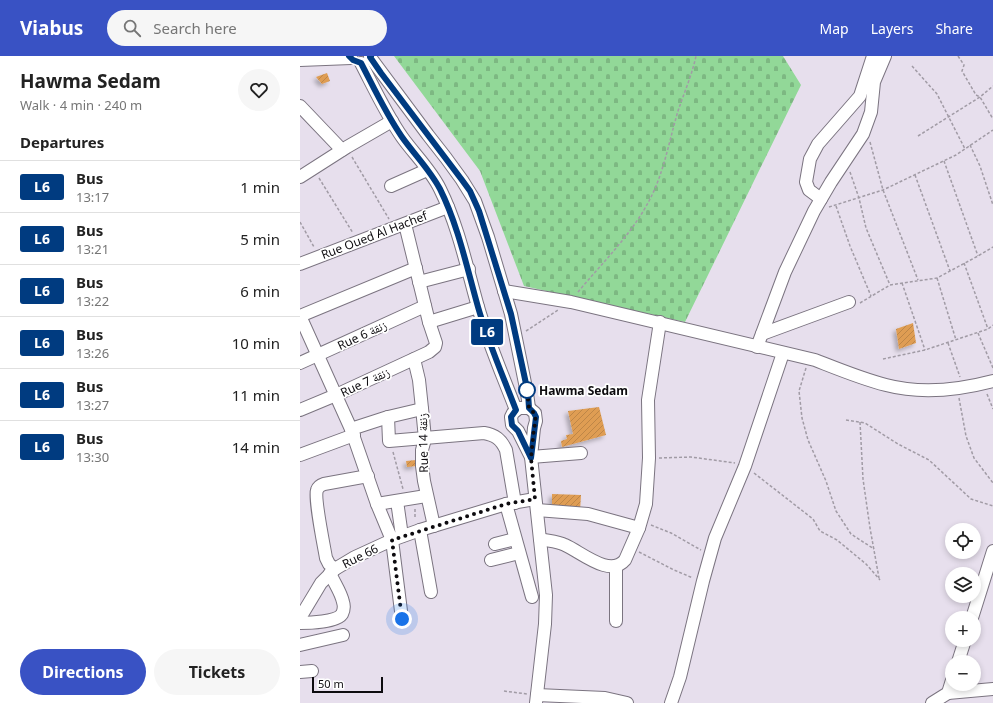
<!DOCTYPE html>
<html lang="en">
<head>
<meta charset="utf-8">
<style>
	body { margin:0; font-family:"Noto Sans","Noto Naskh Arabic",sans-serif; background:#f6f6f6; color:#222; height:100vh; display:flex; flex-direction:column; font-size:15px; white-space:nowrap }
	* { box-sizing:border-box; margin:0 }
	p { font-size:13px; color:#767676 }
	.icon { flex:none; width:22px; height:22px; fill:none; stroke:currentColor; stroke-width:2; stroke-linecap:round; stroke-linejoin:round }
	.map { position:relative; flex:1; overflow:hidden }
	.side { display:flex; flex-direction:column; background:#fff; width:300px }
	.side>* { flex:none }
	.badge { padding:0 8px; border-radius:3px; font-size:14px; line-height:26px }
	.controls { position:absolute; left:645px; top:467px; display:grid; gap:8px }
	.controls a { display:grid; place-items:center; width:36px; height:36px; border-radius:50%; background:#fff; box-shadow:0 2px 6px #0003; font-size:20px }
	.scale { position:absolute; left:12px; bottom:10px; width:71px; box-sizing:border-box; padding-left:4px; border:2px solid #0d0b0f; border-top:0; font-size:11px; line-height:14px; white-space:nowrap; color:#0d0b0f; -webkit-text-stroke:3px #fff; paint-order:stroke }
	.you { position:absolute; width:20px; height:20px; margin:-10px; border:3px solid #fff; border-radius:50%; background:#1a73e8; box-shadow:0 0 0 6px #1a73e833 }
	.map>.badge { position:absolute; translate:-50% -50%; box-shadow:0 0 0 2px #fff }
	h2 { padding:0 20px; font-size:15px; line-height:36px }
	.round { display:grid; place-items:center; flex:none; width:42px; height:42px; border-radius:21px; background:#f6f6f6 }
	.overview { display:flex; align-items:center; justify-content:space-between; height:68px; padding:0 20px }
	h1 { font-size:19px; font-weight:700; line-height:30px }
	.primary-button { display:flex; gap:8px; margin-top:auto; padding:8px 20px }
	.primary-button a { flex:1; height:46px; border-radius:24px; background:#3952c4; color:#fff; font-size:16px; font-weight:700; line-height:46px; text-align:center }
	.primary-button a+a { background:#f6f6f6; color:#222 }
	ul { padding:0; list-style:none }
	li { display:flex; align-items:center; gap:12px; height:52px; padding:0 20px; border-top:1px solid #e0e0e0 }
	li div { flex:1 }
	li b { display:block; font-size:15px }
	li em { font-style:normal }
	li .badge { min-width:44px; font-weight:700; text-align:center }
	header { display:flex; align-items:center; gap:24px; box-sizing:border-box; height:56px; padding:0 20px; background:#3952c4; color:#fff }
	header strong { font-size:19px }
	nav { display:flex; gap:22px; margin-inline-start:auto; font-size:14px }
	.search { width:280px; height:36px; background:#f6f6f6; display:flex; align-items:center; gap:10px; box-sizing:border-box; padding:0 14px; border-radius:22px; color:#767676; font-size:15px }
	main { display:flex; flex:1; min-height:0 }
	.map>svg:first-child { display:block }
	.cemetery { fill:url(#cemetery-stones) }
	.building { fill:url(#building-hatch); filter:url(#shadow) }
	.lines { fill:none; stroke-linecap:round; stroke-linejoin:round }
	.minor-casing { stroke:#7b7480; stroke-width:14 }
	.path { stroke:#a19ba5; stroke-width:1.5; stroke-dasharray:3 2; stroke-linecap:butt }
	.minor { stroke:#fff; stroke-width:12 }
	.line-casing { stroke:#fff; stroke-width:9 }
	.line { stroke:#003b80; stroke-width:6 }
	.walk { stroke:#0d0b0f; stroke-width:4; stroke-dasharray:0 7.2 }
	.stop-dot { fill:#fff; stroke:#003b80; stroke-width:2 }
	.labels { text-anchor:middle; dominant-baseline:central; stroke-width:3.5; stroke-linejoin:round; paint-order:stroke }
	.street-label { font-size:12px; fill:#0d0b0f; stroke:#fff }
	.stop-label { font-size:12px; font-weight:bold; fill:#0d0b0f; stroke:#fff; text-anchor:start }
</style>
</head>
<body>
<header>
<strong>Viabus</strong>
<div class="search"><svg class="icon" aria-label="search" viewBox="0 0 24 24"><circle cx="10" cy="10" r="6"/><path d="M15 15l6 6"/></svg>Search here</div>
<nav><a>Map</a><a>Layers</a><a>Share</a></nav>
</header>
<main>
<section class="side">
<div class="overview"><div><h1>Hawma Sedam</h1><p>Walk · 4 min · 240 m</p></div><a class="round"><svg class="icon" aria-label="heart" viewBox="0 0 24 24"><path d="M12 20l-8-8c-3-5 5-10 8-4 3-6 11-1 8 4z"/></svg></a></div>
<h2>Departures</h2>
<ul>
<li><span class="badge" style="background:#003b80;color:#fff">L6</span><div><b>Bus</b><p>13:17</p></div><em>1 min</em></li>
<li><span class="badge" style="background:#003b80;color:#fff">L6</span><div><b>Bus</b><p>13:21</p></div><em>5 min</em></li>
<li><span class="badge" style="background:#003b80;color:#fff">L6</span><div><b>Bus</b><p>13:22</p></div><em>6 min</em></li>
<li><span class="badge" style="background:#003b80;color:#fff">L6</span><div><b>Bus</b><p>13:26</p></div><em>10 min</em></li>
<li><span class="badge" style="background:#003b80;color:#fff">L6</span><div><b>Bus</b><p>13:27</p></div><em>11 min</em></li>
<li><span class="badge" style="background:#003b80;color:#fff">L6</span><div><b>Bus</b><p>13:30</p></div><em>14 min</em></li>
</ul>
<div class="primary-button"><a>Directions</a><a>Tickets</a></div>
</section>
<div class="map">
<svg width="693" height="647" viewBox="0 0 693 647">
	<defs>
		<pattern id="cemetery-stones" width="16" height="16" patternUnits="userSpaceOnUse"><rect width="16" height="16" fill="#92d898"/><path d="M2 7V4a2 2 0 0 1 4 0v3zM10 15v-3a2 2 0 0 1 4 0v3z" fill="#7db882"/></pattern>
		<pattern id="building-hatch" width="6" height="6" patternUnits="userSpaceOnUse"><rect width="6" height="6" fill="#df9d53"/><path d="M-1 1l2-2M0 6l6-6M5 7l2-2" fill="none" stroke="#be8647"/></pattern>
		<filter id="shadow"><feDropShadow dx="-3" dy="3" stdDeviation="2" flood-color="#0004"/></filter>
	</defs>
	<rect width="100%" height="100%" fill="#e7dfed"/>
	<path class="cemetery" d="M94,0H483L501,29L385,266L224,230L180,115Z"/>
	<g class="building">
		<path d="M27,17L30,25L22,28L16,21Z"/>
		<path d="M613,267L616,287L599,293L596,273Z"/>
		<path d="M299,351L306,379L262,391L261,385L267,383L266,379L273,378L268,355Z"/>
		<path d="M116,404L117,410L107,411L106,405Z"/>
		<path d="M252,438L281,439L280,455L252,454Z"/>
	</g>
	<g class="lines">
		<defs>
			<g id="minor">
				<path d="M70,1L128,79L146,102L162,124L175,145L188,181L211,258L227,337L229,352"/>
				<path d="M0,4L51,2"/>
				<path d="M61,7C74,32 86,58 102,81C114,98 131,114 140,133C158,169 167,212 178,251C188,286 203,320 216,354"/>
				<path d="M0,50L42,94"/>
				<path d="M0,121L47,91L92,65"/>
				<path d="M91,130L127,114"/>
				<path d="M521,143L509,134L506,126L510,103L518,88L560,40L573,0"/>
				<path d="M0,208L148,151"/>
				<path d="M119,226L169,213"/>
				<path d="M204,235L271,246L515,304C538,313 562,323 586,329C620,338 659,334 693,325"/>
				<path d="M0,260L51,373L77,448L92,484L102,563"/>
				<path d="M0,260L116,212"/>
				<path d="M129,266L178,251"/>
				<path d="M462,278L549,246"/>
				<path d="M457,291L485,216L514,155L531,126L563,78L571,56L574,26L585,0"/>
				<path d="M114,303L119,324L123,362L125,383L122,394V410L124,425L134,470"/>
				<path d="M0,307L125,250"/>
				<path d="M122,353L88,361L89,385L184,377C195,379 201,383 206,394L215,447"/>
				<path d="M0,354L36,339L129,296L135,291L136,287L129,266L105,168"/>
				<path d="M51,373L88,361"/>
				<path d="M0,399L54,379"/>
				<path d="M231,401L218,375L212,369L211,361L213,357L219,352H229L235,357L236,365L234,372L231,401L246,539L245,568L236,647"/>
				<path d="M231,401L281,397"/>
				<path d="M97,445L102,480"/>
				<path d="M77,448L126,440"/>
				<path d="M206,448L232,541"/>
				<path d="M237,454L288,458L339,472"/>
				<path d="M120,474L131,536"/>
				<path d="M240,483C248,485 257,485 265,489C281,496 310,522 325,504L339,472L346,448L349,402L348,344L360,266"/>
				<path d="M195,488L215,483"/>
				<path d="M191,504L219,497"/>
				<path d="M35,513L29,508L26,502C24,490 14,442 17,434C18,431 21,429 24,428L68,420"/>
				<path d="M0,562L21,527L35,513L55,501L92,484L120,474L206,448L235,443"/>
				<path d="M672,562L693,495"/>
				<path d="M316,565V510"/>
				<path d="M0,567C9,567 37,566 42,558C44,554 44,549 43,546C41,536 34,527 30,517"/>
				<path d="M0,589L43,579"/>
				<path d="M658,606L665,584"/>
				<path d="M0,616L12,615"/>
				<path d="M648,637L693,633"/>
				<path d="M237,639L305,642L327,647"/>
				<path d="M371,647L380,621L403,525L415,482L445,410L483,297"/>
				<path d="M632,647L648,637L652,624"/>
			</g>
		</defs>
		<use href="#minor" class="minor-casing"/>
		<g class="path">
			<path d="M658,0L664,9L662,15L676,39L680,41L693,63"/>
			<path d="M612,10L637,38L665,93"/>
			<path d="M618,80L680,41L693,30"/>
			<path d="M570,86L583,134L618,224"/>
			<path d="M670,89L680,110L693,149"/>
			<path d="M52,101L89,163"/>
			<path d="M644,105L678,200"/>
			<path d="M550,116L559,142L566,172L590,229"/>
			<path d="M615,119L650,215"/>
			<path d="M19,122L53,177"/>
			<path d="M536,150L550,190L571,240"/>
			<path d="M529,151L583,134L656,99L693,74"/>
			<path d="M0,166L14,191"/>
			<path d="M664,207L688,273"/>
			<path d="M637,222L656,284"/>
			<path d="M602,227L625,294"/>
			<path d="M278,236C303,206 331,179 349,145C364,117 369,85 378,55C384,37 392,19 396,0"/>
			<path d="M560,247L590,229L637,222L678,200L693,191"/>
			<path d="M226,275L258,254"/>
			<path d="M678,277L693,312"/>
			<path d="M648,287L660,321"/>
			<path d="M583,303L625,294L688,273L693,269"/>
			<path d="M506,312L499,335L502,362L508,384L526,425L536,455L551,478L574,493"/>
			<path d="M687,338L693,353"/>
			<path d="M659,342L666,380L674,402L693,427"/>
			<path d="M546,364L565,367L598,388L629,404L671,443L693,450"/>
			<path d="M560,366L563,423L570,472L579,522"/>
			<path d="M93,396L103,433"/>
			<path d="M359,402L391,401L435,407"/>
			<path d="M454,417L513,463L520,475L537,484L566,508L580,524"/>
			<path d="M115,453V463"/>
			<path d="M351,469L371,477L401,494"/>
			<path d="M339,496L374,514L393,522"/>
			<path d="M204,635L227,638"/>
		</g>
		<use href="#minor" class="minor"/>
	</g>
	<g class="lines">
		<defs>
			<path id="line" d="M49,0L53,4L61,7C74,32 86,58 102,81C114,98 130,114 140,133C158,169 167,212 178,251C188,286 203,320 216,354L211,361L212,369L218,375L231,402L236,361L234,357L229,352L228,337L211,258L179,155L170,135L162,124L81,17L70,1L71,0"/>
		</defs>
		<use href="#line" class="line-casing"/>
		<use href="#line" class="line"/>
		<path class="walk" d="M102,563L92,484L206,448L235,443L231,402L234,372L236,365L234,357L229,352L227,334"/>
	</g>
	<circle class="stop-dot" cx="227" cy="334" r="8"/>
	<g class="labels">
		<g class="street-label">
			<text transform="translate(74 179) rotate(-21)">Rue Oued Al Hachef</text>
			<text transform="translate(62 279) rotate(-25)">Rue 6 زنقة</text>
			<text transform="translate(65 326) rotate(-25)">Rue 7 زنقة</text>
			<text transform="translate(123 387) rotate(-91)">Rue 14 زنقة</text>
			<text transform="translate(60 500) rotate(-27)">Rue 66</text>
		</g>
		<g class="stop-label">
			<text x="239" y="334">Hawma Sedam</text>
		</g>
	</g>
</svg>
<div class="controls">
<a><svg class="icon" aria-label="locate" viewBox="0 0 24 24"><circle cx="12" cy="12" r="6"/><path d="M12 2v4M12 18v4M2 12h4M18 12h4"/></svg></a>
<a><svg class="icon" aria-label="layers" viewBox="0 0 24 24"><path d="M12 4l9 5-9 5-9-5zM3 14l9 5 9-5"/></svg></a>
<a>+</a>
<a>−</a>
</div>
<div class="scale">50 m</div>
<div class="you" style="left:102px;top:563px"></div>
<b class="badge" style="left:187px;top:276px;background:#003b80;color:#fff">L6</b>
</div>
</main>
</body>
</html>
